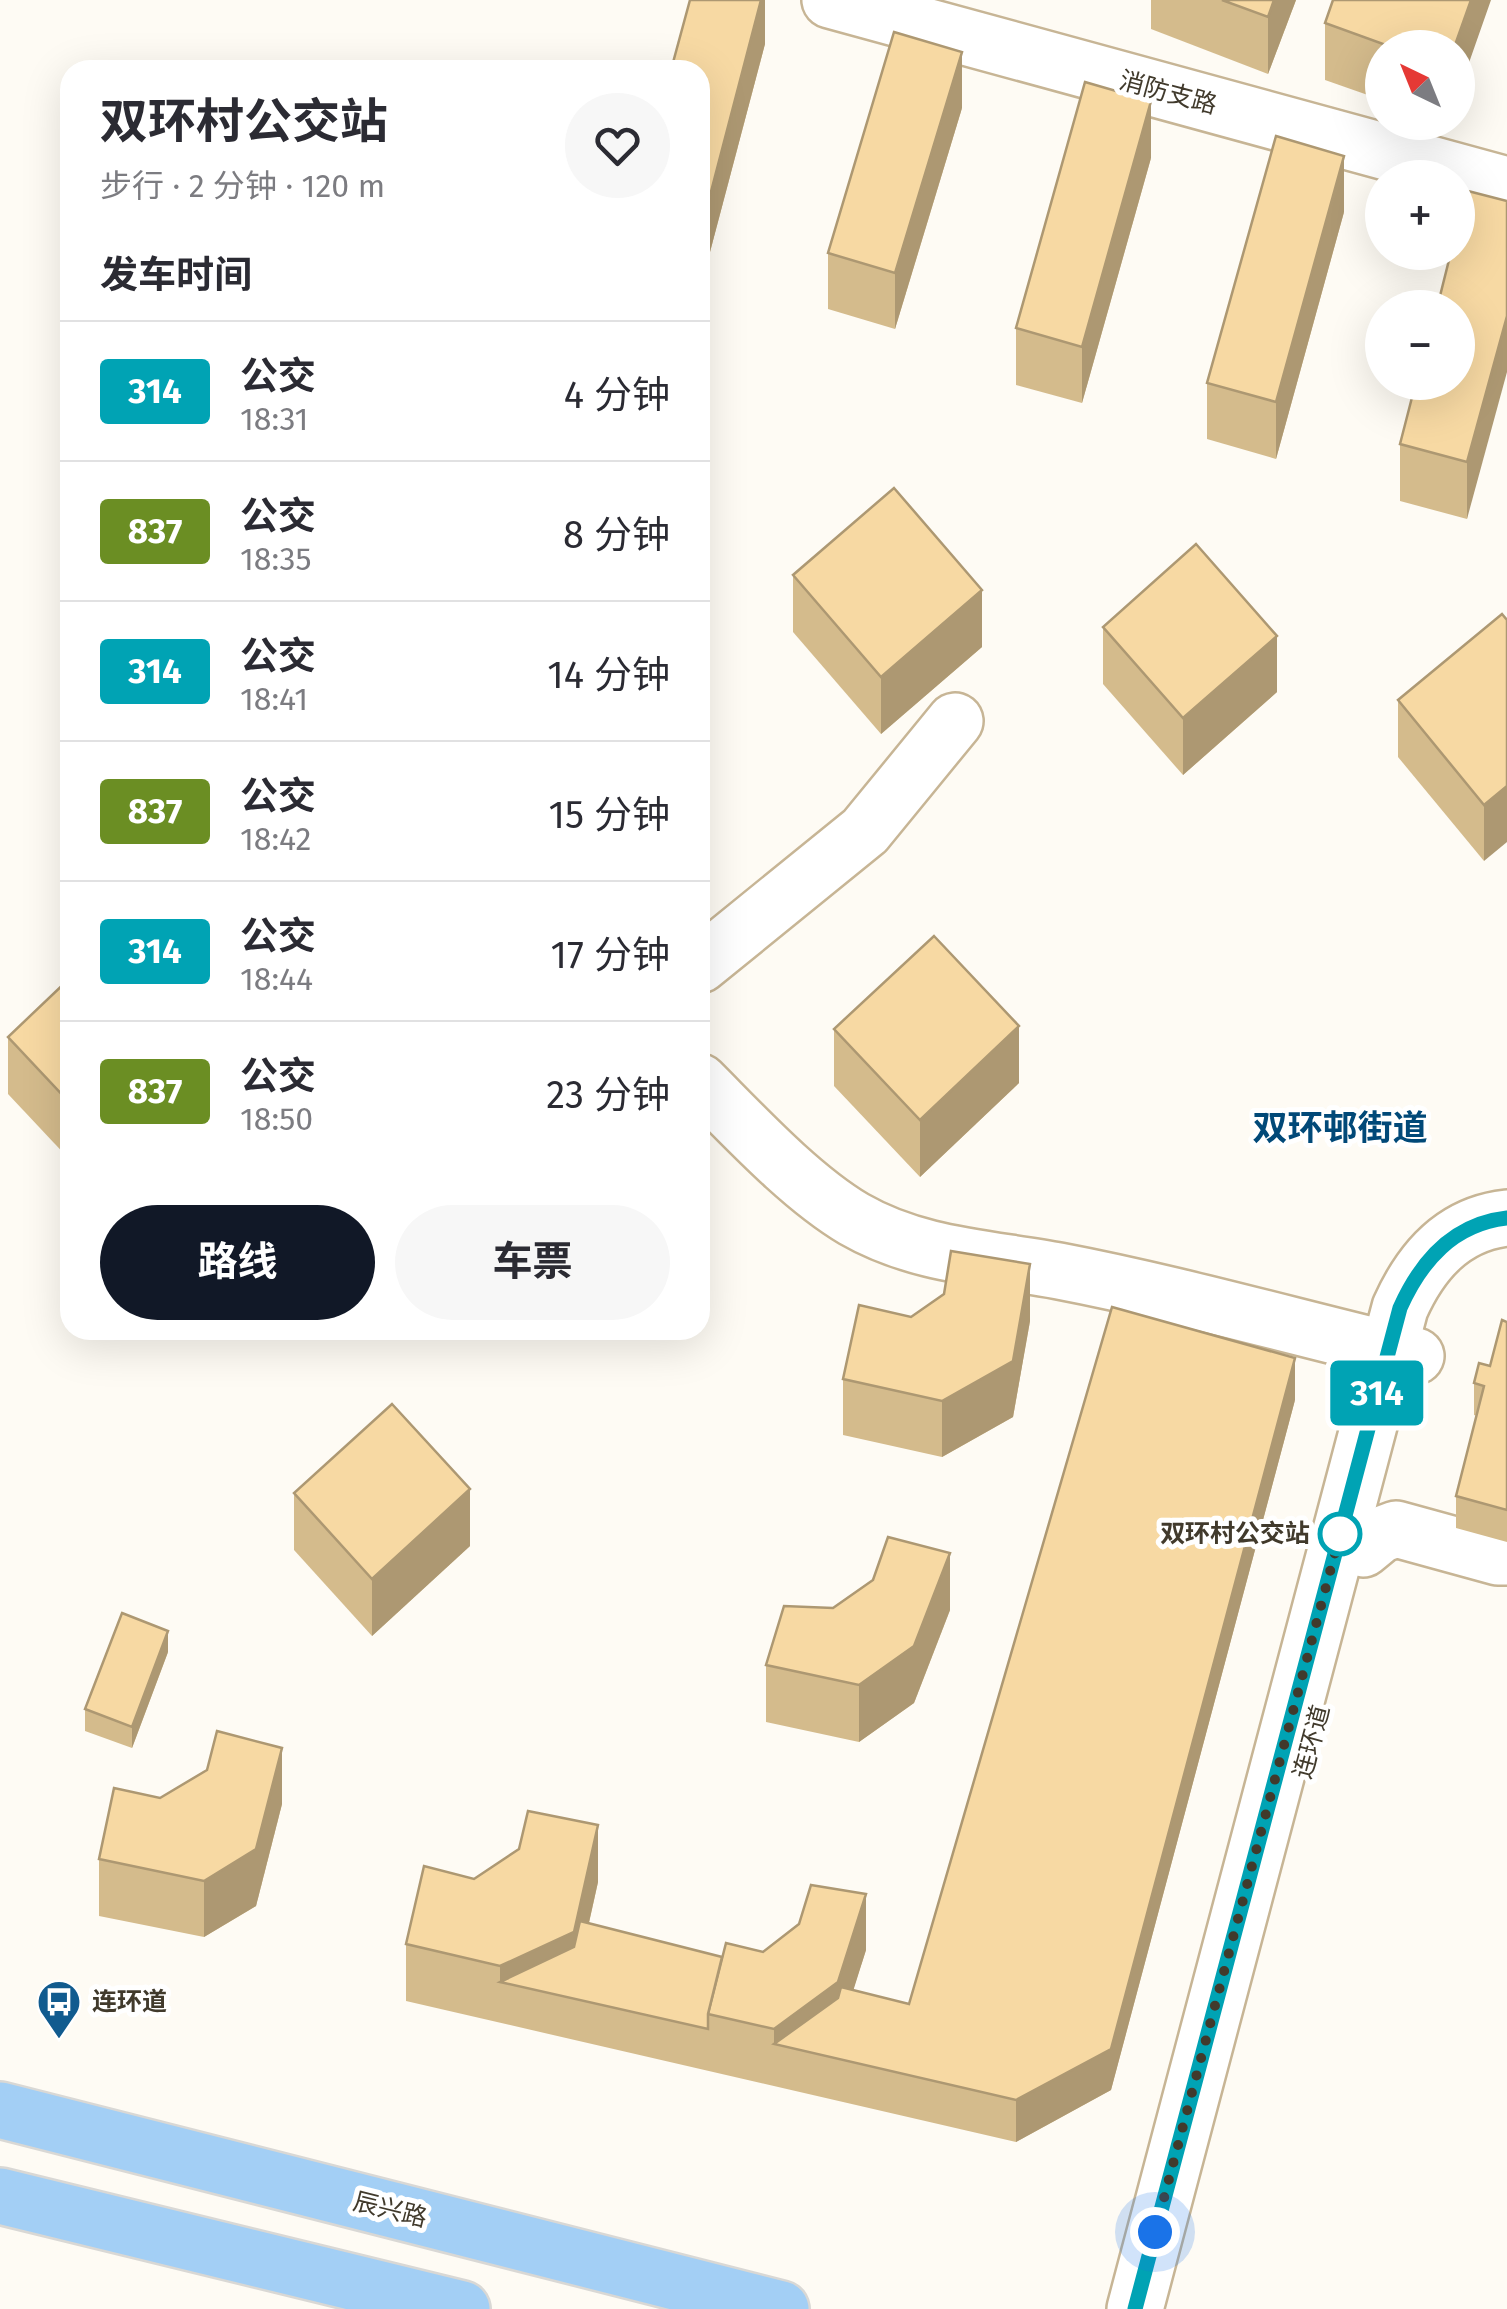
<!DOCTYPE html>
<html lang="zh">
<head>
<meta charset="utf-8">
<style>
	body { margin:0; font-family:"Fira Sans","Noto Sans SC",sans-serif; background:#f7f7f7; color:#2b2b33; height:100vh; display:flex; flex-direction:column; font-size:38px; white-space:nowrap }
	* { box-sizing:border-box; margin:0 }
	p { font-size:32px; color:#7c7c81 }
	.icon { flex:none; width:55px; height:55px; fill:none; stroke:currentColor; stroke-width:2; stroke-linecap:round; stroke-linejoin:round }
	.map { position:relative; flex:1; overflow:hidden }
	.panel { position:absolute; left:60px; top:60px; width:650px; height:1280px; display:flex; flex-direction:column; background:#fff; border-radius:30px; box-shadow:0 10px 40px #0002 }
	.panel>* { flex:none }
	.badge { padding:0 20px; border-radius:8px; font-size:35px; line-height:65px }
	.needle { width:65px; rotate:317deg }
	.tools { position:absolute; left:1365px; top:30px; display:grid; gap:20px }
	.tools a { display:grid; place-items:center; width:110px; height:110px; border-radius:50%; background:#fff; box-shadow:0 10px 40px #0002; font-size:50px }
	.you { position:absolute; width:50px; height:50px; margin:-25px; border:8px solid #fff; border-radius:50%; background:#1a73e8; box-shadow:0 0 0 15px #1a73e833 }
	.map>.badge { position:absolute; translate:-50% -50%; box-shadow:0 0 0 5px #fff }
	h2 { padding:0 40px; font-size:38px; line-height:90px }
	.round { display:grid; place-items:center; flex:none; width:105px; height:105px; border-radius:52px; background:#f7f7f7 }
	.summary { display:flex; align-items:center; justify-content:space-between; height:170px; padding:0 40px }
	h1 { font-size:48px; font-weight:700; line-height:75px }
	.cta { display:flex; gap:20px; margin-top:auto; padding:20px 40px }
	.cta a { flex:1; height:115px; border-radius:60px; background:#111827; color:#fff; font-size:40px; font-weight:700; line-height:115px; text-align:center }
	.cta a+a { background:#f7f7f7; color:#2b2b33 }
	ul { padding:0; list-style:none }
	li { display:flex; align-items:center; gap:30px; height:140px; padding:0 40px; border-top:2px solid #e1e1e2 }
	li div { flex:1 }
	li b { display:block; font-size:38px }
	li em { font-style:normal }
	li .badge { min-width:110px; font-weight:700; text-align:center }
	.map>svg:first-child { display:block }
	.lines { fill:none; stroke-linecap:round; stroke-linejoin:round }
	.minor-casing { stroke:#c7b595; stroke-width:60 }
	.major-casing { stroke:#d9d8d5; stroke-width:60 }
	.minor { stroke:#fff; stroke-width:55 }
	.major { stroke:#a3cff5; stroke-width:55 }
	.wall { fill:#d4bb8c }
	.shaded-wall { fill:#ad9872 }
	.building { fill:#f7d9a3; stroke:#ad9872; stroke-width:2.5 }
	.line-casing { stroke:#fff; stroke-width:22 }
	.line { stroke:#00a3b4; stroke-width:15 }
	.walk { stroke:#413a2c; stroke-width:10; stroke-dasharray:0 18 }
	.stop-dot { fill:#fff; stroke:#00a3b4; stroke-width:5 }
	.labels { text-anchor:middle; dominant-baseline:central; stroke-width:10; stroke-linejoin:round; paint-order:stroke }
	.street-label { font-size:25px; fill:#413a2c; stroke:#fff }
	.stop-label { font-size:25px; font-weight:bold; fill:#413a2c; stroke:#fff; text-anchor:end }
	.poi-label { font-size:25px; font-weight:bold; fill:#413a2c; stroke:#fff; text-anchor:start }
	.district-label { font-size:35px; font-weight:bold; fill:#014978; stroke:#fff }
</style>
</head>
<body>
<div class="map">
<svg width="1507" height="2309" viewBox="0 0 1507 2309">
	<rect width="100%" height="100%" fill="#fefbf4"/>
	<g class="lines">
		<defs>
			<g id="minor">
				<path d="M830,0L1507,185"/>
				<path d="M700,965L865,831L955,721"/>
				<path d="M700,1082C744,1126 800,1187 854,1219C918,1256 989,1258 1059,1271C1179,1294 1297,1328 1416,1356"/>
				<path d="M1363,1549L1380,1535L1396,1529L1498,1557H1507"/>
				<path d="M1135,2309L1400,1308C1421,1261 1453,1224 1507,1218"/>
			</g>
			<g id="major">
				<path d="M0,2110L781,2309"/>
				<path d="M0,2196L462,2309"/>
			</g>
		</defs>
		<use href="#minor" class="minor-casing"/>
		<use href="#major" class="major-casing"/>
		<use href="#minor" class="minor"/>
		<use href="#major" class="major"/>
	</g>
	<g class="wall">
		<path d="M765,0V44L701,286L700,70Z"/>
		<path d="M1151,0H1296L1268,74L1151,29Z"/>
		<path d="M1325,23L1458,48H1382V100L1325,80Z"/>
		<path d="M962,108L895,329L828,309V253Z"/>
		<path d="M1151,158L1082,403L1016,385V328Z"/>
		<path d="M1507,201L1467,519L1400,501V444Z"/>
		<path d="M1344,212L1276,459L1207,439V383Z"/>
		<path d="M793,575L982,647L881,734L793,632Z"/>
		<path d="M1507,620L1484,861L1398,757V700Z"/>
		<path d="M1103,627L1277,692L1183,775L1103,684Z"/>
		<path d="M70,978V1160L8,1094V1037Z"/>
		<path d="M834,1029L1019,1083L920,1177L834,1086Z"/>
		<path d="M911,1317L1030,1321L1013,1417L942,1457L843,1435V1379Z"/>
		<path d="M1507,1322V1542L1456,1528V1496L1477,1416L1474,1415V1383L1490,1366Z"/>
		<path d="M1295,1400L1111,2090L1016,2142L406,2001V1944L474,1879L598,1882L589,1923L722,1957L763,1952L866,1950L853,1990L909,2004Z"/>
		<path d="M294,1493L470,1546L372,1636L294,1550Z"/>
		<path d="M833,1608L950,1610L914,1703L859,1742L766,1722V1665Z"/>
		<path d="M168,1652L132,1748L85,1731V1709Z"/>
		<path d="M160,1798L282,1804L256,1906L204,1937L99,1916V1859Z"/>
	</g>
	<g class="shaded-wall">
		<path d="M761,0H765V44L701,286V230Z"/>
		<path d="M1274,0H1296L1268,74V17Z"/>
		<path d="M1471,0H1491L1458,94V48H1454Z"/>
		<path d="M962,52V108L895,329V273Z"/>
		<path d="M1151,101V158L1082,403V347Z"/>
		<path d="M1344,156V212L1276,459V402Z"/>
		<path d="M1507,316V372L1467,519V462Z"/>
		<path d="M982,590V647L881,734V677Z"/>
		<path d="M1277,636V692L1183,775V718Z"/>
		<path d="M1507,786V842L1484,861V805Z"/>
		<path d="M1019,1026V1083L920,1177V1120Z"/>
		<path d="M1030,1264V1321L1013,1417L942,1457V1401Z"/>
		<path d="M1295,1358V1400L1111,2090L1016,2142V2100Z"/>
		<path d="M470,1489V1546L372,1636V1579Z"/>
		<path d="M950,1553V1610L914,1703L859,1742V1685Z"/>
		<path d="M168,1631V1652L132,1748V1727Z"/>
		<path d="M282,1748V1804L256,1906L204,1937V1881Z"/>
		<path d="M598,1825V1882L574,1989L500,1982V1966Z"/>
		<path d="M866,1894V1950L838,2039L774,2044V2029Z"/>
	</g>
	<g class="building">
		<path d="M690,0H761L701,230L700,70H671Z"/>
		<path d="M1222,0H1274L1268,17Z"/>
		<path d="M1333,0H1471L1454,48H1394L1325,23Z"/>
		<path d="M894,32L962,52L895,273L828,253Z"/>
		<path d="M1085,82L1151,101L1082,347L1016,328Z"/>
		<path d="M1276,136L1344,156L1276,402L1207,383Z"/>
		<path d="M1468,191L1507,201V316L1467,462L1400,444L1416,382H1458V308H1437L1451,252H1458V230Z"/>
		<path d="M894,488L982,590L881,677L793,575Z"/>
		<path d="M1196,544L1277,636L1183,718L1103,627Z"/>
		<path d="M1502,614L1507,620V786L1484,805L1398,700Z"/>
		<path d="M934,936L1019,1026L920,1120L834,1029Z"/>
		<path d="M70,978V1103L8,1037Z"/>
		<path d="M951,1251L1030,1264L1013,1361L942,1401L843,1379L859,1305L911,1317L944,1294Z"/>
		<path d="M1112,1307L1295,1358L1111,2049L1016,2100L774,2044L838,1998L841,1987L909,2004Z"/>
		<path d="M1502,1320L1507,1322V1510L1456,1496L1484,1386L1474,1383L1479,1363L1490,1366Z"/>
		<path d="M392,1404L470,1489L372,1579L294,1493Z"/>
		<path d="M888,1537L950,1553L914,1646L859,1685L766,1665L784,1606L833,1608L873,1580Z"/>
		<path d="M122,1613L168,1631L132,1727L85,1709Z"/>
		<path d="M217,1731L282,1748L256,1849L204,1881L99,1859L114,1788L160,1798L207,1770Z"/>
		<path d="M528,1811L598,1825L574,1932L500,1966L406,1944L424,1866L474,1879L519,1849Z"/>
		<path d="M811,1885L866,1894L838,1982L774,2029L708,2014L726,1943L763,1952L799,1924Z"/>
		<path d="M580,1921L722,1957L708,2014V2029L500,1982L574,1947Z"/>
	</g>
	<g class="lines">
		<defs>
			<path id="line" d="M1135,2309L1400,1308C1421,1261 1453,1224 1507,1218"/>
		</defs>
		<use href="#line" class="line-casing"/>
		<use href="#line" class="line"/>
		<path class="walk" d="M1155,2232L1340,1534"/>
	</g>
	<defs>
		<symbol id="bus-pin" viewBox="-11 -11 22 30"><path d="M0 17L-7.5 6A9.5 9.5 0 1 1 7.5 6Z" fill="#115b8f" stroke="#fff"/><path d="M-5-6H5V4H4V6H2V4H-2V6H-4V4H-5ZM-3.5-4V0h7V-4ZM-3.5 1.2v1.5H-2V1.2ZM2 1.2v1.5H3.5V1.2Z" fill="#fff"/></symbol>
	</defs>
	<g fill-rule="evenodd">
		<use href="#bus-pin" x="34" y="1977" width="50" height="68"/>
	</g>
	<circle class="stop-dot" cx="1340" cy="1534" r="20"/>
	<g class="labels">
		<g class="street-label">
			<text transform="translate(1168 93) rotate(15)">消防支路</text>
			<text transform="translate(1312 1742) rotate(-75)">连环道</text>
			<text transform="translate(390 2210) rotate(14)">辰兴路</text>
		</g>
		<g class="stop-label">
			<text x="1310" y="1534">双环村公交站</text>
		</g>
		<g class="poi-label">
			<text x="92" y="2002">连环道</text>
		</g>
		<g class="district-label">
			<text x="1340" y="1128">双环邨街道</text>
		</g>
	</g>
</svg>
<div class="tools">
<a><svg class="needle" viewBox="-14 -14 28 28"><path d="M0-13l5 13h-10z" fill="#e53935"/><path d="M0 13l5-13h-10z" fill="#7c7c81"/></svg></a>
<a>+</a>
<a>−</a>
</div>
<div class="you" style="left:1155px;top:2232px"></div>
<b class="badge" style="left:1377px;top:1393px;background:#00a3b4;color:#fff">314</b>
<section class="panel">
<div class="summary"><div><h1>双环村公交站</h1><p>步行 · 2 分钟 · 120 m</p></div><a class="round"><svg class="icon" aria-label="heart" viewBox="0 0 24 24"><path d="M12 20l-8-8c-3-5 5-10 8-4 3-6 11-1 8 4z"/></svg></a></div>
<h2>发车时间</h2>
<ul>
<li><span class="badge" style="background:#00a3b4;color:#fff">314</span><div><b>公交</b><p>18:31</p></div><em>4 分钟</em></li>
<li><span class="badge" style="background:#6b8e23;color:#fff">837</span><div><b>公交</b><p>18:35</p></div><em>8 分钟</em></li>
<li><span class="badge" style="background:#00a3b4;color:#fff">314</span><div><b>公交</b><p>18:41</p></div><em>14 分钟</em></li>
<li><span class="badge" style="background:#6b8e23;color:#fff">837</span><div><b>公交</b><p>18:42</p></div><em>15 分钟</em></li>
<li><span class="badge" style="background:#00a3b4;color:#fff">314</span><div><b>公交</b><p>18:44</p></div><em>17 分钟</em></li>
<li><span class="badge" style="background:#6b8e23;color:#fff">837</span><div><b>公交</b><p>18:50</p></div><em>23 分钟</em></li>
</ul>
<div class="cta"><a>路线</a><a>车票</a></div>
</section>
</div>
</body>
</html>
